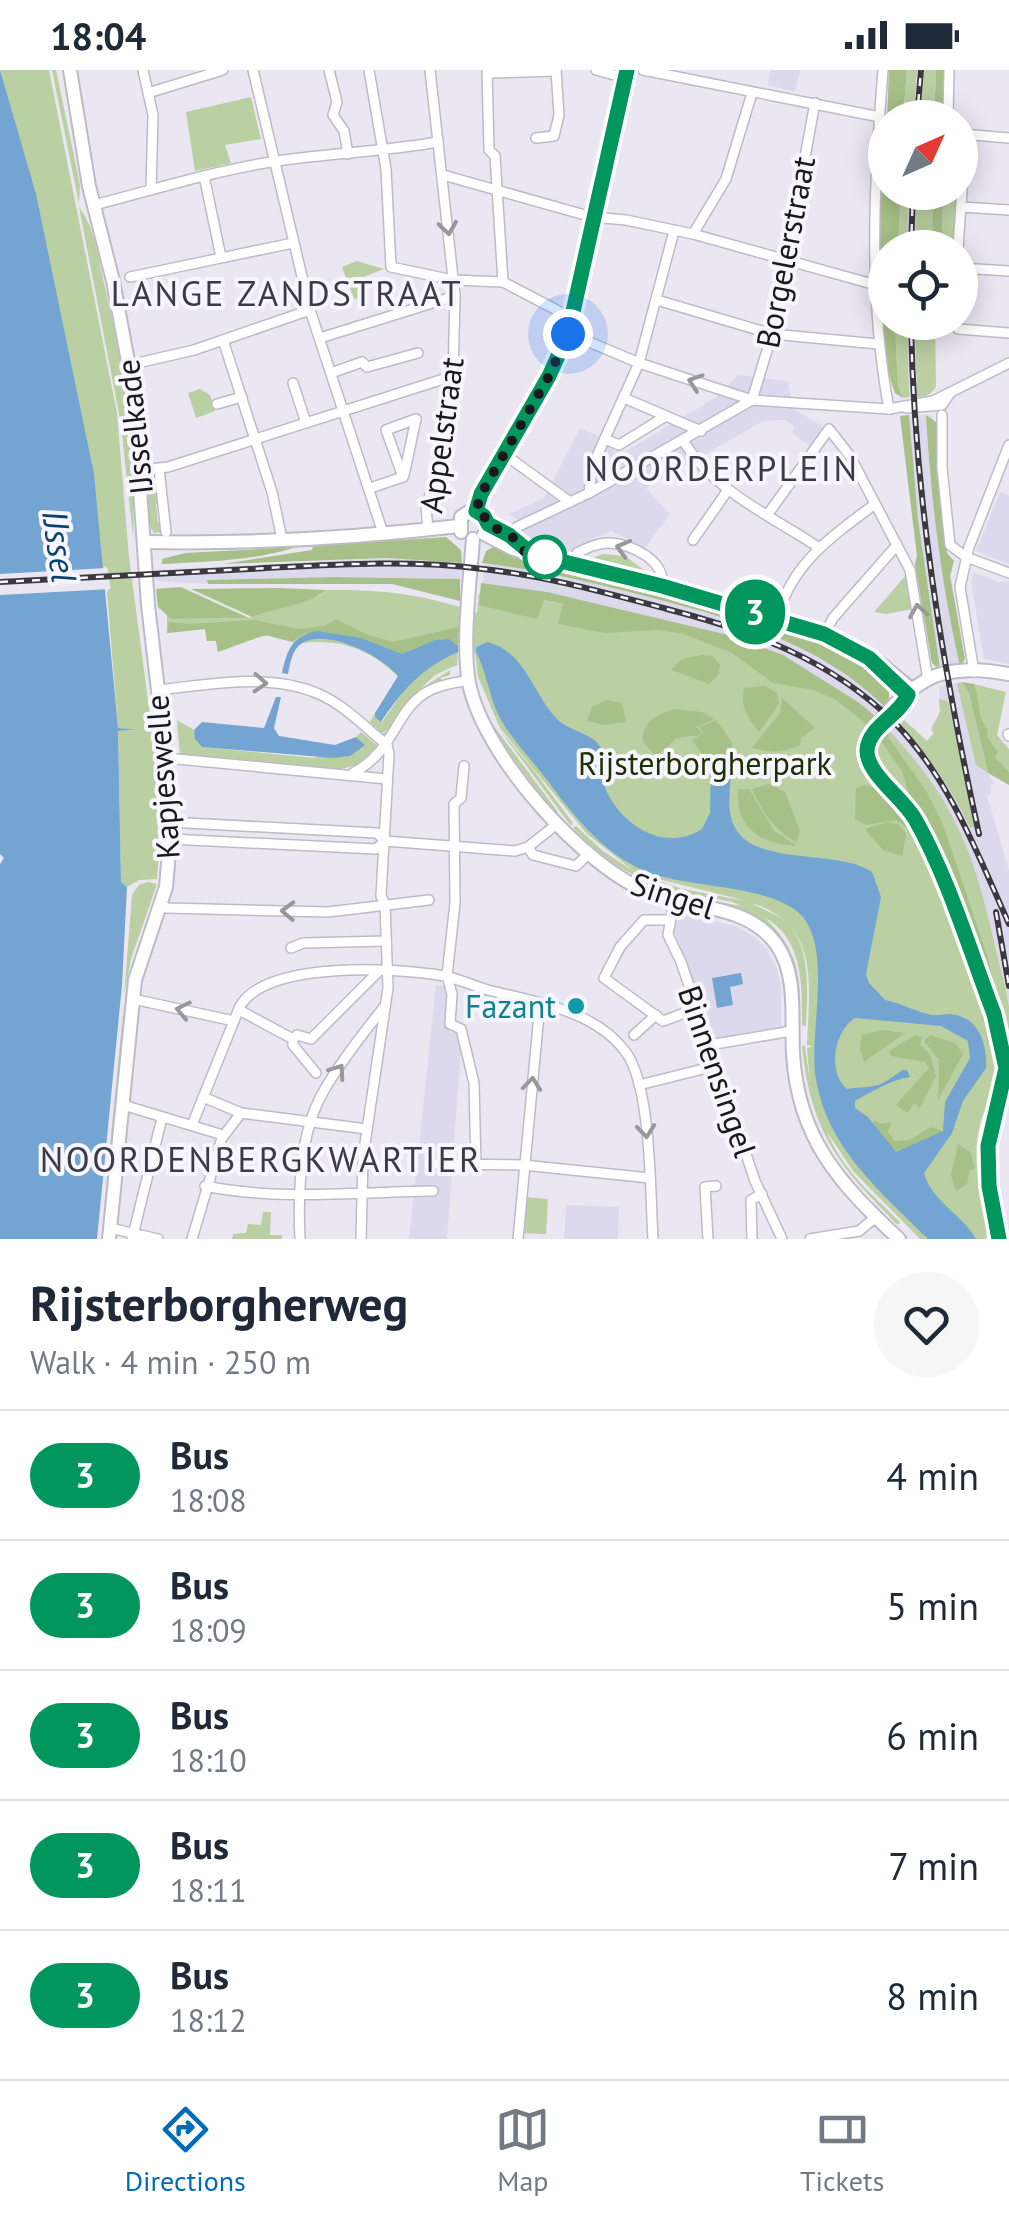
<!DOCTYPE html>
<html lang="en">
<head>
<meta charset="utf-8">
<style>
	body { margin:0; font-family:"PT Sans",sans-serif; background:#f6f6f7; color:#1f2937; height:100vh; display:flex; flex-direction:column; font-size:38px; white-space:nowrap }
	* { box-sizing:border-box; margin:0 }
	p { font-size:32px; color:#747a83 }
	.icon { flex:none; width:55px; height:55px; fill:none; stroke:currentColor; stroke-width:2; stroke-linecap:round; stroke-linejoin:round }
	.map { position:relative; height:1169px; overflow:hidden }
	.side { display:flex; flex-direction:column; background:#fff; flex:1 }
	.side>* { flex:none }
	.badge { padding:0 20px; border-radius:32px; font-size:35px; line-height:65px }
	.needle { width:65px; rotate:45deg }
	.buttons { position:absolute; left:868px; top:30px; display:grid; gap:20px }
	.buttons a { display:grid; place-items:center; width:110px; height:110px; border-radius:50%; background:#fff; box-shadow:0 5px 25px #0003; font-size:50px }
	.you { position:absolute; width:50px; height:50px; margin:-25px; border:8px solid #fff; border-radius:50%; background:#1a73e8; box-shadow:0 0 0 15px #1a73e833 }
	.map>.badge { position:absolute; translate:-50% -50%; box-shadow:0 0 0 5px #fff }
	.round { display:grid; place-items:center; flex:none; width:105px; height:105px; border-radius:52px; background:#f6f6f7 }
	.head { display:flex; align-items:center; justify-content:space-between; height:170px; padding:0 30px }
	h1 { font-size:48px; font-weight:700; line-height:75px }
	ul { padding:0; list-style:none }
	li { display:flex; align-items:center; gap:30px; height:130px; padding:0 30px; border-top:2px solid #e0e1e3 }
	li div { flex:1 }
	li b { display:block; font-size:38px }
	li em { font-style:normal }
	li .badge { min-width:110px; font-weight:700; text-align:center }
	.status { display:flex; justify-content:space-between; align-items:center; height:70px; padding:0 50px; background:#fff; direction:ltr }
	.status svg { height:28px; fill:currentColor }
	.menu { display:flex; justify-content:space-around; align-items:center; height:140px; border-top:2px solid #e0e1e3; background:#fff; font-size:28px; color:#747a83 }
	.menu a { display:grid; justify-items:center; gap:5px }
	.menu .on { color:#006cb8 }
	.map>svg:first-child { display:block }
	.built { fill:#ddd9ec }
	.green { fill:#bacfa2 }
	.forest { fill:#a6c087 }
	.water { fill:#74a4d1; fill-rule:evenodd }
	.pier { fill:#eae7f3 }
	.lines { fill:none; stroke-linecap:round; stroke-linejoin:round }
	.street-casing { stroke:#bdbbc6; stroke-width:12 }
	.secondary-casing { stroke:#bdbbc6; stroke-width:16 }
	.street { stroke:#fff; stroke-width:9 }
	.secondary { stroke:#fff; stroke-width:12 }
	.rail-casing { stroke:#3b393f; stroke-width:6 }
	.rail { stroke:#f7f5fe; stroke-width:2.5; stroke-dasharray:8; stroke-linecap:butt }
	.oneway { stroke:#989799 }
	.line-casing { stroke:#fff; stroke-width:22 }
	.line { stroke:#00965e; stroke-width:15 }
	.walk { stroke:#19181c; stroke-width:10; stroke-dasharray:0 18 }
	.stop-dot { fill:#fff; stroke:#00965e; stroke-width:5 }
	.culture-dot { fill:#0f9aa8; stroke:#f7f5fe; stroke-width:4 }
	.labels { text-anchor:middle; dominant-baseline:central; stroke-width:8; stroke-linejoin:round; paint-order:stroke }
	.street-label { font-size:32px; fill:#19181c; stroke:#f7f5fe }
	.park-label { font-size:32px; fill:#203005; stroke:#f7f5fe }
	.culture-label { font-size:32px; fill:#0d838f; stroke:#f7f5fe; text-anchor:end }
	.neighbourhood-label { font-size:35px; letter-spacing:2.5px; fill:#3c3a44; stroke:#f7f5fe }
	.water-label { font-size:35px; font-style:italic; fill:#0b426d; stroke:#f7f5fe }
</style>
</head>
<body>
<div class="status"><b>18:04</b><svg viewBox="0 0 49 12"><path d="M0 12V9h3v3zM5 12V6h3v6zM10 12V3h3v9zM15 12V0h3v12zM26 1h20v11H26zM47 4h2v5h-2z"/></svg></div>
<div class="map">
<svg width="1009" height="1169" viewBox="0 0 1009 1169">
	<rect width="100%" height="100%" fill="#eae7f3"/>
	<g class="built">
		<path d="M770,0H800L795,22L768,15Z"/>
		<path d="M901,123H933L932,177L898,178Z"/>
		<path d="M895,253H935L930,324L903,328Z"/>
		<path d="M738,305L788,311L792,338L822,356L823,360L811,377L792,363L795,357L785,350L763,351L646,418L670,444L645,478L611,461L566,483L529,475L518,450L509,444L544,428L580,358L603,368L618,386L718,326Z"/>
		<path d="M930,345L936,352L947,483L965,589L962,595L937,599L932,593L915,494L917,486L900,346Z"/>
		<path d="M1000,422L1009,426V494L976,481Z"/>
		<path d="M485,483L509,485L580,503L800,568L889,631L875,646L482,522Z"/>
		<path d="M387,488L462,493L460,509L333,507L208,510V514L156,511L155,500Z"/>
		<path d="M973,502L999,512L1009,511V594L984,589L971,512Z"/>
		<path d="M962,612L990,708L995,712L990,716L991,724L987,726L1009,801V977L1000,933L886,662L896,650L901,654L904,650L927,671L934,663L931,659L940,641L939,616Z"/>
		<path d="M680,844L736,856L756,868L767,879L777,899L781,918V958L719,970L711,966L674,860Z"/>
		<path d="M436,915L451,916L453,924L450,962L457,963L461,978L447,1169H409Z"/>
		<path d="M566,1135L619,1137L618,1169H564Z"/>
	</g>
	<g class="green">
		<path d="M0,0H49L117,343L129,487L154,676L159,782L157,809L139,810L127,817L121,812L118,661H135L118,658L107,522L110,518L108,499L105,496L101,499Z"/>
		<path d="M52,0H56L80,115L79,134Z"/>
		<path d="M907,0H917L914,47L903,48Z"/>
		<path d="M924,0H936L934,47L921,48Z"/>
		<path d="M251,27L261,69L225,75L231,93L195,101L186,42Z"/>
		<path d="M901,123H909L907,177L898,178Z"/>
		<path d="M916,123H933L932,177L915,178Z"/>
		<path d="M943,123H959L956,177L942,178Z"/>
		<path d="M79,137C94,157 98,184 103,209C123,292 137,381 133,467L121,354Z"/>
		<path d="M357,191L384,199L358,209L362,227L354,229L342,197Z"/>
		<path d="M895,253H907L909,327L903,328L898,317Z"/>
		<path d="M915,253H935L936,317C931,324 926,327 917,327Z"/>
		<path d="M200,319L210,325L215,341L196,348L188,323Z"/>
		<path d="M151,406L155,423H160L161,433L156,434L158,453H163L164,462L154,463L149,455L147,413L152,412Z"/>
		<path d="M603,484L625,486L648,503L589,489Z"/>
		<path d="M907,504L913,539L886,544L874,542Z"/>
		<path d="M326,520C380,519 426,524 477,543L479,523L543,530L676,559L871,643C912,681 948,728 968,781C985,824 993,872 1005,916L1009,937V977L1000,934L986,940L1000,1000L997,1023C971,1048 975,1097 981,1131C984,1143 988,1159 986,1169H920L853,1101L827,1062C842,1099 872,1125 900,1152L898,1155C838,1095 811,1063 802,976H805L810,1013L807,978L813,976L807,975C809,916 821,855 752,833C761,839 772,842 781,848C813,871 807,922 806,956L802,955C802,916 804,869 764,847C801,882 801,910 800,958H796V913L767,858L677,827L678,825L741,836L761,846L733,832L682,823L683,819L751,832L638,804L680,818L679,822C637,812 603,789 573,758L576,756L603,781L635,802L587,764L500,658L478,607L475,582H458L457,595L435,605L419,620L450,600V605L441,608L442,613L431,616L386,666L383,664L388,659L382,663L370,652L375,643V647L382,652L407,616C377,583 347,568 302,573C292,574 282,567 272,566C255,564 234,576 218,582L216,571H207L205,559L167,563V545L171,549L249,548L269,539L320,525Z"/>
		<path d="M962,612L969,623L988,703L976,695L957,614Z"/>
		<path d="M974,614L1006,622L997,665L1009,679V702L995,687L997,682L986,667L988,661L981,652Z"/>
		<path d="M939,629L948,631L975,756L970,758C952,719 928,686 901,654L904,650L927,671L934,663L931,659L940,642Z"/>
		<path d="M177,650L194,660L195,669L202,677L314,688L363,673L356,667L361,662L379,677L360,694L334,701L180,686Z"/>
		<path d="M489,655H493L558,742L554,744Z"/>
		<path d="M499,659L532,698L573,753L571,756Z"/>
		<path d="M148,812L157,814L131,889L124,926L132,825L139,815Z"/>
		<path d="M124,931L117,1029L102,1160Z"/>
		<path d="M525,1127L548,1129L546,1164L523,1163Z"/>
		<path d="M263,1142H271L270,1165H282V1169H232L233,1164L246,1163L248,1154L261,1155Z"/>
	</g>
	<g class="forest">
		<path d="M889,0H907L903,47H887Z"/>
		<path d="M936,0H946L945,47L934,48Z"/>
		<path d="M885,78V122L901,123L898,177L885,178V252L895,253L898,317L903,328L895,323C870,255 880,150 885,78Z"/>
		<path d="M933,123H943L942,177H932Z"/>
		<path d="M909,345L918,450L940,599L932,593L915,494L917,486L900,346Z"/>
		<path d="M926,345L936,352L947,483L954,491L950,506L965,589L960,596C941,513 931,430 926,345Z"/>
		<path d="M446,467L461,480L462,493L387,488L222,494L312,480L313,476Z"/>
		<path d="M296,477C255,491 204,492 162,494V489L185,483Z"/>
		<path d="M493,477L515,488L785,558C820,572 865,587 889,618V631L885,637C820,573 734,549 649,527C594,513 539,500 482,493L486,481Z"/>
		<path d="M333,507L460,509V531L392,514H208L207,510Z"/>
		<path d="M481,513L547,522L728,565L783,585L858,632L875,646L868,655L836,630L814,620L773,613L732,583L684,564L658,560L605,563L558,554L563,534L544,530L537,549L479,535Z"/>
		<path d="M181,517L249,548L171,549L158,537L156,519Z"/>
		<path d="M278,518L326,520C305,537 276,537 252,547L191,519Z"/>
		<path d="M336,549L366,564L393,572L459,557L458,576L449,569L435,570L402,584L361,568L304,563L292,572L265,565L218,582L216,571H207L205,559L167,563L169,552L189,554L254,550L299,559L325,556Z"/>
		<path d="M702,585L713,586L720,595L718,605L709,614L672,600C678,588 690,587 702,585Z"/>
		<path d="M962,612L974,614C980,631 977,646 988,661L987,667L998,682L995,687L1009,702V715L988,703L969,623Z"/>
		<path d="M765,616L777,623L779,634L759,662C747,646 740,638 744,618Z"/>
		<path d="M782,628L815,658L801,668L800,675C782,683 771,683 752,678L780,643Z"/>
		<path d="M606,630L622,633L626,652L605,655L587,651L592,637Z"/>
		<path d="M675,639L702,642L714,649L696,657L702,662L700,665L677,668L656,686L643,672C641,652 657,644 675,639Z"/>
		<path d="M716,650L731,671L735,685L729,696L726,692L710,695L692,670L704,663L699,657Z"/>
		<path d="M888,658V667L925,719L942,752L986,882L1003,947L937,778L910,728L902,701L879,668Z"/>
		<path d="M769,714L785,722L800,761L796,772C774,760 762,741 752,719Z"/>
		<path d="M864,715L878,719L905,743L906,757L896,750L866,755L855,749L856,718Z"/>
		<path d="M738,719H749L774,761L797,776C761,774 735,758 738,719Z"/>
		<path d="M888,752L899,755L906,764L902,786L883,780L865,759Z"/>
		<path d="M883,960L905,963L864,992L860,979L862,965Z"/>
		<path d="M915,965L922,967L920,975L930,984L936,1006L920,1038L914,1033L907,1043L896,1035L929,998L925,992L891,986L889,981Z"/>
		<path d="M930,965L955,973L963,984L938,1030L939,990L924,971Z"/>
		<path d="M875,1050L882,1054L891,1052L888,1062L894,1071C916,1071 913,1067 931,1057L943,1061L897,1082L885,1072L873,1052Z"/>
		<path d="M958,1074L970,1082L975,1098L970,1100L967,1114L956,1121L951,1105Z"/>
	</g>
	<g class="water">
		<path d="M0,0L36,124L94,404L118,658L136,660L118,661L121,812L127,817L122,915L97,1169H0V794L4,788L0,784Z"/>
		<path d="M317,561L361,568L402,584L435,570L449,569L458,576V582C423,597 402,620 381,652L375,647V643L398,606C382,586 325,557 301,574C292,580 290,594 288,604L282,603C287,580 292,566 317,561Z"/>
		<path d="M487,572C526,581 533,626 559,651C572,662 597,664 603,682C607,694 601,708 606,720C622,756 665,783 702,759L710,743L711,693L720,689L731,699C731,715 727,731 731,747C743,800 835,777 872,802L881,827L866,904L869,913L885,930C902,933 915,942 932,945C938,946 943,944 949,944C979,946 987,973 986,998L963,1031L952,1063L924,1103C932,1132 962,1144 976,1169H928C881,1122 828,1079 816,1010C808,965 833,882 802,846C774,815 691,818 650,803C600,784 571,741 540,701C528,686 513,670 503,653C489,631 488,604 476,582V577ZM855,948L941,956L968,971L970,988L945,1032L943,1061L896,1082L868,1047L855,1038V1031C872,1021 894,1009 910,1007L907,1000H902C876,1020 877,1015 847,1019C827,1002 834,961 855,948Z"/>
		<path d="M276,627H281L274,658L279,666L335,675L356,667L365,675L350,686L333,688L202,677L195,669L194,660L202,652L264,658Z"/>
		<path d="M741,903L743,914L730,917L733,935L717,938L712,908Z"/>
	</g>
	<path class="pier" d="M106,498L111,519L0,525V504Z"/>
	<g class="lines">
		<defs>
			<g id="street">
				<path d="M143,0L153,45L151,120"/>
				<path d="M253,0L310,240L383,463"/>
				<path d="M329,0L337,32L333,45L344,61L348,84"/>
				<path d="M369,0L386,99L391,197L453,210L503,212L572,248"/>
				<path d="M487,0L489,80L495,86L503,212"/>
				<path d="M596,0L625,8"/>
				<path d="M643,0L880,47"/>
				<path d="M883,0C874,113 868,227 889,339"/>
				<path d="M489,3L556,1"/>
				<path d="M148,23L223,0"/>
				<path d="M948,48L949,0"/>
				<path d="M962,64L1009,68"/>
				<path d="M536,68L554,66L559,45L556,0"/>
				<path d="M443,105L592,147L626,150L693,164L876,215"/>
				<path d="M204,106L221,187"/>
				<path d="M94,135C157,119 219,99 284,90C336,83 386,81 438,72"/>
				<path d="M961,137L1009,140"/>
				<path d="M693,164L726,109L752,23"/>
				<path d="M958,178L966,65"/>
				<path d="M960,198L1009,201"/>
				<path d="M130,207L293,173"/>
				<path d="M657,230L772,264L878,274"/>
				<path d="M953,252L958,259L1009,263"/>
				<path d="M568,263L639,293L752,330L889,339L933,331L1009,293"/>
				<path d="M320,268L455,226"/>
				<path d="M223,270L272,422L282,469"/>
				<path d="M129,295L194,280L310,240"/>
				<path d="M331,303L362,292L367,297L418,283"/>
				<path d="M293,313L306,353"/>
				<path d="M624,328L701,361"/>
				<path d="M752,330L772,264L815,33"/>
				<path d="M217,334L242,327"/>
				<path d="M906,338L942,335L951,322"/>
				<path d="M942,345V398L950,475L966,487L1009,503"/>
				<path d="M605,369L619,375L666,346"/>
				<path d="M684,372C714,421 771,446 818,477"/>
				<path d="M504,384L570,432"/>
				<path d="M159,399L166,462"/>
				<path d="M141,400L168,397L453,306"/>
				<path d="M404,405L416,349"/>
				<path d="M403,407L386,360L416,349"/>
				<path d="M370,418L403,407"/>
				<path d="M589,423L592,397L639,293L674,161"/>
				<path d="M477,441L483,421L549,307L568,263L627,0"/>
				<path d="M768,444L829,359L850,386L910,500L928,610"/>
				<path d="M428,460L426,437L441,392L453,306L455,226L430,0"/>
				<path d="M507,469L517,457L589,423L752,330"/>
				<path d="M693,470L728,420"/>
				<path d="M573,494L577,483C587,478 597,473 609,473C631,473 666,491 662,516"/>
				<path d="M777,548C792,493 831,467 875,434"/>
				<path d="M825,563L833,548L897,475"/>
				<path d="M974,602L960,517L969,477L1009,375"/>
				<path d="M157,620C210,615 269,602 319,624C344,635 365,657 387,675"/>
				<path d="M1008,664L1009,666"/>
				<path d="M166,688L387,709"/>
				<path d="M464,696L461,728L454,734L455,833L447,906L452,924L450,954L461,959L474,1013L476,1096"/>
				<path d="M353,703C393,682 394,646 422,625C436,615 453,613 469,610"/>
				<path d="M168,752L377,763L385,771L515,781L528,777L557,754"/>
				<path d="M169,769L376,779L385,771"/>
				<path d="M528,777L533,785L576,796L587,785"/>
				<path d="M674,831L668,865L681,892L755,1111L782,1169"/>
				<path d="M160,834L167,838L328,842L429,830"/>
				<path d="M669,850H644L620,877L604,908L663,951L696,939"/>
				<path d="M291,878L303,873L386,871"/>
				<path d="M133,929L234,951"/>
				<path d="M239,940L293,969V975L316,1003"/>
				<path d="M634,965L656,945"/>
				<path d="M293,969L297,965L311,969L378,902"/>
				<path d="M709,975L792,961"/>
				<path d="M639,1015L715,996"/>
				<path d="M203,1027L241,1043L367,1059"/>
				<path d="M123,1035L223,1065"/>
				<path d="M192,1055L240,936C268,890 398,898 444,906C459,909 474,916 488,920C535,932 594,940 625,981C652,1016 650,1124 653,1169"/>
				<path d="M437,1094L523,1095L650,1108"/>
				<path d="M205,1116C280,1131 357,1122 433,1121"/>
				<path d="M110,1158L158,1169"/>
				<path d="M132,1169L162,1048"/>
				<path d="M192,1169L222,1068L241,1043"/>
				<path d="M300,1169C298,1126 299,1072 318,1032C331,1004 364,962 384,937"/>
				<path d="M361,1169L363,1087L388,918L385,834L381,826L389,684L387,675"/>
				<path d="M518,1169L540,934"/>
				<path d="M708,1169L705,1117L716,1116"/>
				<path d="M752,1169L751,1130L762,1124"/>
				<path d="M810,1169L859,1161L876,1147"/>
			</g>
			<g id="secondary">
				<path d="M70,0L89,116L113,211L133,318L148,535L166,688L169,782L166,817L135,910L109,1169"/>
				<path d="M488,454L514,468L524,481"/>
				<path d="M461,462V447L470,441L482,443L488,454"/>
				<path d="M484,464L513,479L802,555L881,594L912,620"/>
				<path d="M473,469C470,509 462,574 469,613C483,685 584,799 653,824C694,840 747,834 776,874C798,904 791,949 793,984C798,1069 840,1114 899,1169"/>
				<path d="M145,472C249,474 355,468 459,456"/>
				<path d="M999,1169L989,1117L987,1076L1004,1016L1005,998L994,944C970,883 948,808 916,751C905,732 868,703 867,685C865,655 914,611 941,604C964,598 986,600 1009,604"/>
			</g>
		</defs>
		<use href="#street" class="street-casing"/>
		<use href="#secondary" class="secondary-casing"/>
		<use href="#street" class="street"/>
		<use href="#secondary" class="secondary"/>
		<defs>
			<g id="rail">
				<path d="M917,48L921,0"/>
				<path d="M911,178L913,122"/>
				<path d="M911,252C914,426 942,595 979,764"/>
				<path d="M0,512C83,508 166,503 249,499C327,495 405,489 483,499C546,506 606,523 667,539C752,561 830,589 894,652C950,709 977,783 1009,854"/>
				<path d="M996,842L1009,916"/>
			</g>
		</defs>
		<use href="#rail" class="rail-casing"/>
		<use href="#rail" class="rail"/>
	</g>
	<defs><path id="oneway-chevron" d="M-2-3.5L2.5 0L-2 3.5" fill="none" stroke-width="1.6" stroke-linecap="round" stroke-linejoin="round" transform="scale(2.5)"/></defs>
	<g class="oneway">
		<use href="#oneway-chevron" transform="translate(448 158) rotate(82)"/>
		<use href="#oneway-chevron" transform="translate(695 312) rotate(-161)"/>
		<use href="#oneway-chevron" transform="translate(623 478) rotate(-164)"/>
		<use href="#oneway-chevron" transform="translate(918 541) rotate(-99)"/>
		<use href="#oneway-chevron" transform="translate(260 613) rotate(3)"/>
		<use href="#oneway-chevron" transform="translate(288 841) rotate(-178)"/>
		<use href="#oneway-chevron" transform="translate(183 940) rotate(-168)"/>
		<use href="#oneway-chevron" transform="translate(338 1001) rotate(-55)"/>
		<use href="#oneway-chevron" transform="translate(532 1014) rotate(-84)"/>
		<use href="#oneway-chevron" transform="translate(646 1061) rotate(84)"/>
	</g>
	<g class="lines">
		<defs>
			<path id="line" d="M627,0L568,264L549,306L481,424L476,441L484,446L488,454L509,465L532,484L662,516L824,564L869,588L908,625C899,646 869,656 867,680C866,703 902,727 915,749C948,807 970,881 994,944L1006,998L988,1076L989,1116L999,1169"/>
		</defs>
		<use href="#line" class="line-casing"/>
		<use href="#line" class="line"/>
		<path class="walk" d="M545,487L552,489L524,481L514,468L488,454L484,446L476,441L481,424L549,306L568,264"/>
	</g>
	<circle class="stop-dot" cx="545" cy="487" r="20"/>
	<circle class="culture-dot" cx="576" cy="936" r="10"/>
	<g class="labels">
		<g class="street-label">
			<text transform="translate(785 182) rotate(-79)">Borgelerstraat</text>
			<text transform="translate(134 357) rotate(-96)">IJsselkade</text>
			<text transform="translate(441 365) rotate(-82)">Appelstraat</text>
			<text transform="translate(162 707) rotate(-94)">Kapjeswelle</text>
			<text transform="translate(673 825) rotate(18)">Singel</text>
			<text transform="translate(718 1001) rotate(71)">Binnensingel</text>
		</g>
		<g class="park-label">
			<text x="705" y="693">Rijsterborgherpark</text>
		</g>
		<g class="culture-label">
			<text x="556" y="936">Fazant</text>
		</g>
		<g class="neighbourhood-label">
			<text x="287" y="223">LANGE ZANDSTRAAT</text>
			<text x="722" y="398">NOORDERPLEIN</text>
			<text x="261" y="1089">NOORDENBERGKWARTIER</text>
		</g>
		<g class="water-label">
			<text transform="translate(60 476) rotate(82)">IJssel</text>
		</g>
	</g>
</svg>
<div class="buttons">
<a><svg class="needle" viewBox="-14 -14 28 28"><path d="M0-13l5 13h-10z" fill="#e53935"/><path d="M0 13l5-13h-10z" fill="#747a83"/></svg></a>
<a><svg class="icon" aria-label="locate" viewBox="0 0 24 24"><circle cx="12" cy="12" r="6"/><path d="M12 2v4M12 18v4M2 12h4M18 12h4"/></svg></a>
</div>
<div class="you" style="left:568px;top:264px"></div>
<b class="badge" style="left:755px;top:542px;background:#00965e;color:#fff">3</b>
</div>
<section class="side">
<div class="head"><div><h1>Rijsterborgherweg</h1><p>Walk · 4 min · 250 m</p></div><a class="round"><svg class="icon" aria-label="heart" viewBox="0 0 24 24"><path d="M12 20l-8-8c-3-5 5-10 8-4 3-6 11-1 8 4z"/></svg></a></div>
<ul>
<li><span class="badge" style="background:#00965e;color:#fff">3</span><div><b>Bus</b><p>18:08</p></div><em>4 min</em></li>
<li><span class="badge" style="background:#00965e;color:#fff">3</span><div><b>Bus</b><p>18:09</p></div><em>5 min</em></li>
<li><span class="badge" style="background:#00965e;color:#fff">3</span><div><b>Bus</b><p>18:10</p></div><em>6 min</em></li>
<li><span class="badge" style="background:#00965e;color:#fff">3</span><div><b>Bus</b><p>18:11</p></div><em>7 min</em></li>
<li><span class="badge" style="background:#00965e;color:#fff">3</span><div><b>Bus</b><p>18:12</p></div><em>8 min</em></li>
</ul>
</section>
<nav class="menu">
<a class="on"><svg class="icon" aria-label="directions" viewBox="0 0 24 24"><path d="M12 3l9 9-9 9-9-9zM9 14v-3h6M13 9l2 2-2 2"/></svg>Directions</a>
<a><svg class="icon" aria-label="map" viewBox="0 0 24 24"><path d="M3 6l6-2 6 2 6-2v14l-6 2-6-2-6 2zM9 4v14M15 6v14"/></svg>Map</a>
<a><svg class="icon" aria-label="tickets" viewBox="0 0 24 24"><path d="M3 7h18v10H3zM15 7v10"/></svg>Tickets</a>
</nav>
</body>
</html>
